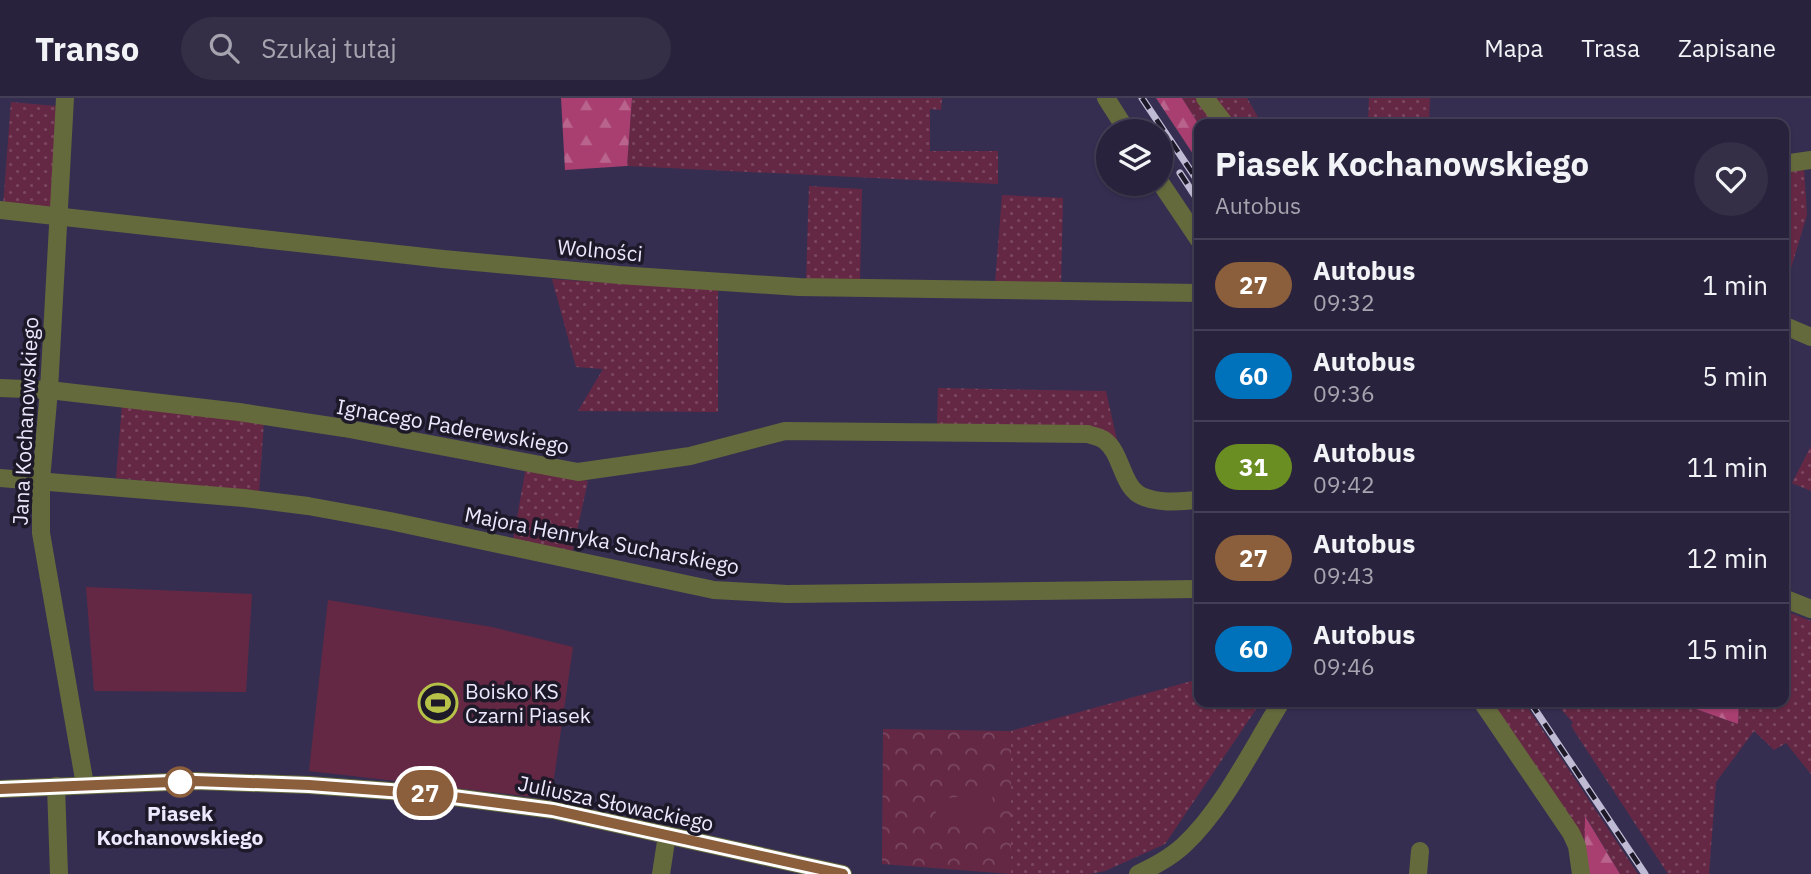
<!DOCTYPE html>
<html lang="pl">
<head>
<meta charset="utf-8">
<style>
	body { margin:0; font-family:"IBM Plex Sans",sans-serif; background:#342f47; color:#f1f3f6; height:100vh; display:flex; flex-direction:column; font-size:26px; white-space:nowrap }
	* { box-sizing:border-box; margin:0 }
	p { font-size:23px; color:#a5a4af }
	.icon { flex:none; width:38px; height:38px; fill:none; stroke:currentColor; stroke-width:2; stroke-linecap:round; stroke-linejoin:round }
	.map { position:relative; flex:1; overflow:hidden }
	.details { position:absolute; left:1194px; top:21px; width:595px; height:588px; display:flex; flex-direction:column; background:#28223c; border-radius:14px; box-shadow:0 2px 5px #0004,0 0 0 2px #443f56 }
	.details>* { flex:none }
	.badge { padding:0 14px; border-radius:23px; font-size:24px; line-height:46px }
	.controls { position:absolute; left:1096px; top:21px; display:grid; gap:14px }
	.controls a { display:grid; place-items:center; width:77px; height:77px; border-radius:50%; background:#28223c; box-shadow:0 2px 5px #0004,0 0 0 2px #443f56; font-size:35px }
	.map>.badge { position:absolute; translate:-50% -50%; box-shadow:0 0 0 4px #fff }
	.round { display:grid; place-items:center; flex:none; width:74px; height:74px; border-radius:37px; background:#342f47 }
	.overview { display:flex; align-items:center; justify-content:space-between; height:119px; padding:0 21px }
	h1 { font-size:33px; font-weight:800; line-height:52px }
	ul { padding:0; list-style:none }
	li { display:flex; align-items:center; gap:21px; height:91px; padding:0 21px; border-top:2px solid #443f56 }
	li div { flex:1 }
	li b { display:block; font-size:26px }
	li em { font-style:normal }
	li .badge { min-width:77px; font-weight:700; text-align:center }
	header { display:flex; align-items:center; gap:42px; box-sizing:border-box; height:98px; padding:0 35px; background:#28223c; border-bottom:2px solid #443f56 }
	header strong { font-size:33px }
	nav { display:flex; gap:38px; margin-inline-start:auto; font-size:24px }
	.search { width:490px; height:63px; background:#342f47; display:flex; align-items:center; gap:18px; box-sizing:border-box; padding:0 24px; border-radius:38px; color:#a5a4af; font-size:26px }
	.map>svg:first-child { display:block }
	.grass { fill:url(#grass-dots) }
	.forest { fill:url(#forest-firs) }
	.park { fill:url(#park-crowns) }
	.pitch { fill:#652844 }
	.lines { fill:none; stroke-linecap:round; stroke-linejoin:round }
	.minor { stroke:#656a3d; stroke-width:18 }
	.rail-casing { stroke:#c0bbd4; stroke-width:7 }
	.rail { stroke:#1d1929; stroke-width:4.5; stroke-dasharray:13; stroke-linecap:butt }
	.line-casing { stroke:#fff; stroke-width:16 }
	.line { stroke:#8b5e3c; stroke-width:10 }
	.stop-dot { fill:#fff; stroke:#8b5e3c; stroke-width:3.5 }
	.labels { text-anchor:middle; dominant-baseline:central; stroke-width:7; stroke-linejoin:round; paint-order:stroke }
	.street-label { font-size:21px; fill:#ece8fe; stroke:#1d1929 }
	.poi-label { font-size:21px; fill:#ece8fe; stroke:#1d1929; text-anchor:start }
	.stop-label { font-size:21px; font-weight:bold; fill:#ece8fe; stroke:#1d1929 }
</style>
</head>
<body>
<header>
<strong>Transo</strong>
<div class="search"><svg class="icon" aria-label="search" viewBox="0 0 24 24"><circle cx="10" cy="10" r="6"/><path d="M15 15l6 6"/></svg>Szukaj tutaj</div>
<nav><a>Mapa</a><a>Trasa</a><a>Zapisane</a></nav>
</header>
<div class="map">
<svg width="1811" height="776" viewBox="0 0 1811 776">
	<defs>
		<pattern id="grass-dots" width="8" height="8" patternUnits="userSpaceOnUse" patternTransform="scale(1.75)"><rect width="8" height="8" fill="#652844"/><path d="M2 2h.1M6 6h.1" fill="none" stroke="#7b4760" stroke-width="1.8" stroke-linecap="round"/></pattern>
		<pattern id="forest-firs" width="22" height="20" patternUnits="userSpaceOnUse" patternTransform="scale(1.75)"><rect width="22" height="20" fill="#a83f70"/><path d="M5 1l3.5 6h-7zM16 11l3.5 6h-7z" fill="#b8648d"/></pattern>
		<pattern id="park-crowns" width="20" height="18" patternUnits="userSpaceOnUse" patternTransform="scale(1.75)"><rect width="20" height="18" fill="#652844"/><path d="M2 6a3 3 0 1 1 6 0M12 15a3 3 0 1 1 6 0" fill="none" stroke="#7b4760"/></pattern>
	</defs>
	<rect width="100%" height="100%" fill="#362e50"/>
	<g class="grass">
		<path d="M632,0H942L941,12L930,11V53H998V86L627,68Z"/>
		<path d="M1182,0H1247L1262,26L1199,27Z"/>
		<path d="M1369,0H1430L1429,26H1368Z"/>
		<path d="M11,4L56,8L51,112L3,108Z"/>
		<path d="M1783,69L1804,70L1807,117L1783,197Z"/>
		<path d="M809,88L862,91L860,184L806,182Z"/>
		<path d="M1002,97L1063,100L1061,188L995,186Z"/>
		<path d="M552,181L718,192V314L578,313L603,271L576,269Z"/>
		<path d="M938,290L1106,293L1117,342L937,328Z"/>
		<path d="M122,306L264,323L259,395L116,380Z"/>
		<path d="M1811,348V393L1792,385Z"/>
		<path d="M526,369L588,383L572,455L513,442Z"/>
		<path d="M1783,512L1811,523V676L1786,645L1774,652L1754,633L1716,684L1709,776H1668L1573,631L1571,627L1573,625L1555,604H1676L1738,626L1739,604H1783Z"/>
		<path d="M1199,581V604H1261L1165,746L1105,773L1090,776H1011V633Z"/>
		<path d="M1489,604H1524L1638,776H1620L1586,719L1584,749Z"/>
	</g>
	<g class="forest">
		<path d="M561,0H632L627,68L565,72Z"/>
		<path d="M1156,0H1182L1199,27V65Z"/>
		<path d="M1676,604H1739L1738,626Z"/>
		<path d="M1585,718L1620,776H1584Z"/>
	</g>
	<path class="park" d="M883,631L1011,633V776L882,766Z"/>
	<g class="pitch">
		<path d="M86,489L252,496L246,594L94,593Z"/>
		<path d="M328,502L492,529L573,549L551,701L309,673Z"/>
		<path d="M992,696L995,725L937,729L935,701Z"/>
	</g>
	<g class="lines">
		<g class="minor">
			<path d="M65,0L49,292L41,382V435L85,687"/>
			<path d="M1106,0L1127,33"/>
			<path d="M1205,0L1225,26"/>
			<path d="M1783,66L1811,62"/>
			<path d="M1160,84L1199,142"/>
			<path d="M0,112L443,161L619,177L799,189L1199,195"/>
			<path d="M1783,227L1811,239"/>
			<path d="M0,290L49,292L239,314L344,330L578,374L690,358L785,333L1088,336C1093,338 1100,339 1104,342C1123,355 1121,391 1144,399C1162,406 1181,403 1199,402"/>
			<path d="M0,380L244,400L308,408L390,423L714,492L787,496L1199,491"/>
			<path d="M1783,500L1811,511"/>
			<path d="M1482,604L1571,735L1577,748L1581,776"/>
			<path d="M56,688L59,776"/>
			<path d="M0,691L195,683L309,687L430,696L553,712L843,776"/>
			<path d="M661,776L667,737"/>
			<path d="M1138,776C1154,768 1170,760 1184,747C1223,711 1253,649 1281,604"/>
			<path d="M1418,776L1420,753"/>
		</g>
		<defs>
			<g id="rail">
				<path d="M1142,0L1199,85"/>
				<path d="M1180,75L1199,104"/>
				<path d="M1530,604L1645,776"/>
			</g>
		</defs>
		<use href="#rail" class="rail-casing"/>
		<use href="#rail" class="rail"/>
	</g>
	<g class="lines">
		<defs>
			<path id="line" d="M0,691L195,683L309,687L430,696L553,712L843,776"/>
		</defs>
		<use href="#line" class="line-casing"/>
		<use href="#line" class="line"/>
	</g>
	<defs>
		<symbol id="stadium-ring" viewBox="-11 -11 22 22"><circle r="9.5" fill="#1d1929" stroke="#b6c148" stroke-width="1.5"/><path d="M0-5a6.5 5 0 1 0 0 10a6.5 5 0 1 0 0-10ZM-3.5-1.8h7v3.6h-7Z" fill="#b6c148"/></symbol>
	</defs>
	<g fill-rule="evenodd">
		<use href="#stadium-ring" x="416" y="583" width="44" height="44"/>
	</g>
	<circle class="stop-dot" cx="180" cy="684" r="14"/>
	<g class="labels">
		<g class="street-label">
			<text transform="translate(600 152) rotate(5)">Wolności</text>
			<text transform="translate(25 323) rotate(-87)">Jana Kochanowskiego</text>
			<text transform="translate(453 328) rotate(10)">Ignacego Paderewskiego</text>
			<text transform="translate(602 442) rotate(11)">Majora Henryka Sucharskiego</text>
			<text transform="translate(616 705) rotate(12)">Juliusza Słowackiego</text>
		</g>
		<g class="poi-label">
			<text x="465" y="593">Boisko KS<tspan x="465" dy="24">Czarni Piasek</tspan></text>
		</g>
		<g class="stop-label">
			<text x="180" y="715">Piasek<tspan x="180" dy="24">Kochanowskiego</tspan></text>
		</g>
	</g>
</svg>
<div class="controls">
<a><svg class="icon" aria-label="layers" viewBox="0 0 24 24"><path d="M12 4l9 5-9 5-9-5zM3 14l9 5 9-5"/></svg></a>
</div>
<b class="badge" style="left:425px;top:695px;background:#8b5e3c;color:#fff">27</b>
<section class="details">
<div class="overview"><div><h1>Piasek Kochanowskiego</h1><p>Autobus</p></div><a class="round"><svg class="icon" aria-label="heart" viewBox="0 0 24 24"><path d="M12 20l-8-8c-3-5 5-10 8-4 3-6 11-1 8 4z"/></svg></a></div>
<ul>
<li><span class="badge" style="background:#8b5e3c;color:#fff">27</span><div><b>Autobus</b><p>09:32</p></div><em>1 min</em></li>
<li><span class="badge" style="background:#0072bc;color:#fff">60</span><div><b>Autobus</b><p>09:36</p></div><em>5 min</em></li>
<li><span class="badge" style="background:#6b8e23;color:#fff">31</span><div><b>Autobus</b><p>09:42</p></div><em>11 min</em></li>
<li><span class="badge" style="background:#8b5e3c;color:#fff">27</span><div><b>Autobus</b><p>09:43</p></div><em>12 min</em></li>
<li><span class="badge" style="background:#0072bc;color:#fff">60</span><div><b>Autobus</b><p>09:46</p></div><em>15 min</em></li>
</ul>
</section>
</div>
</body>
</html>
